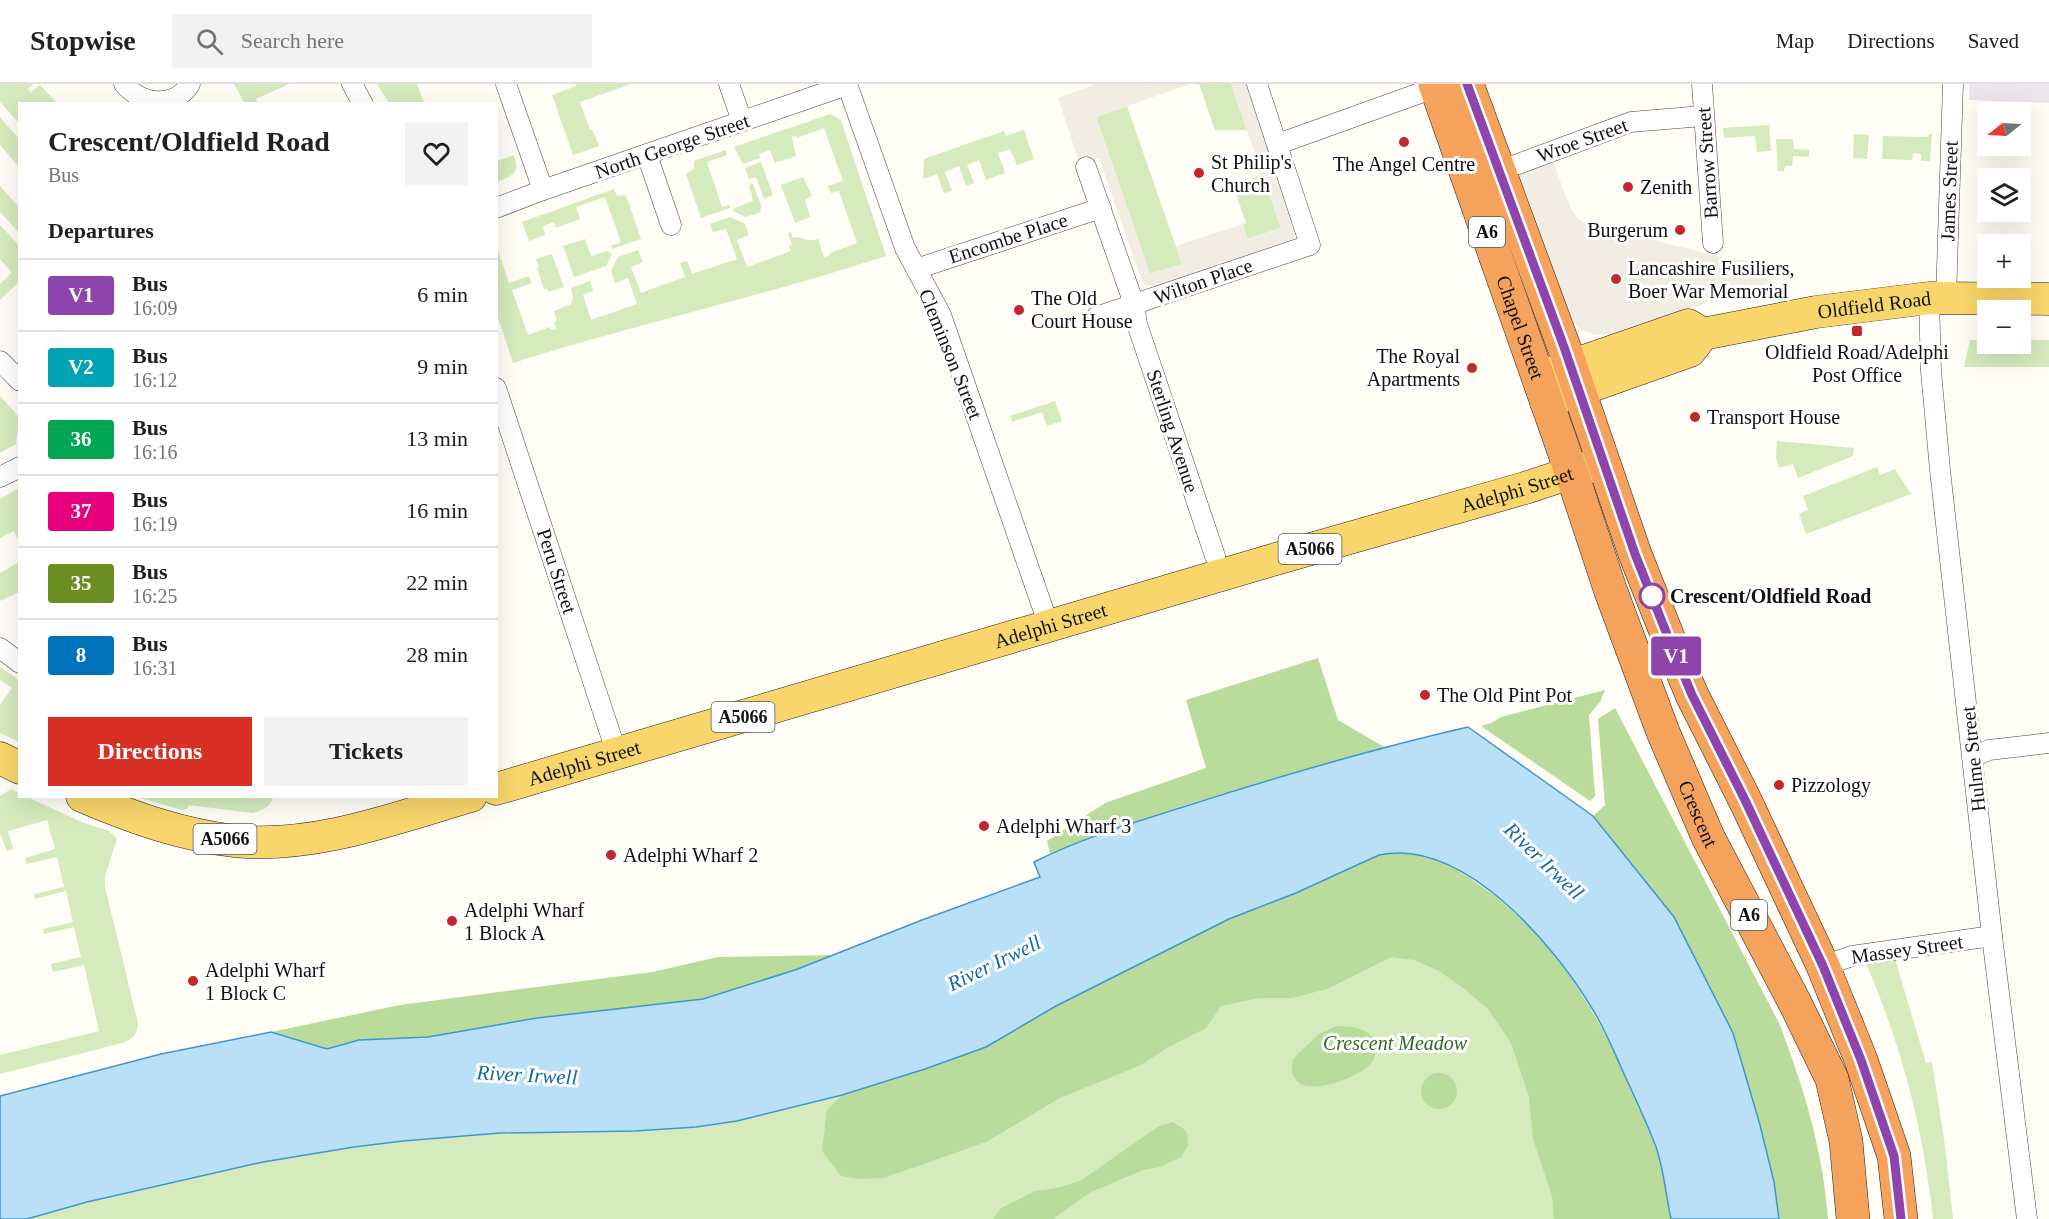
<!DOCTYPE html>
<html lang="en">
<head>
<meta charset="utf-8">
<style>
	body { margin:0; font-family:"Times New Roman",serif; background:#f2f2f2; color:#202124; height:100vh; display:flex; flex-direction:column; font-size:22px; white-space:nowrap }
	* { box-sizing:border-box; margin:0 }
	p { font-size:20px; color:#757577 }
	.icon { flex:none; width:33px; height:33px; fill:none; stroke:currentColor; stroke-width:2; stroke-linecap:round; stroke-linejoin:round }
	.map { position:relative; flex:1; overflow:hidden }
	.details { position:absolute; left:18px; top:18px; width:480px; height:696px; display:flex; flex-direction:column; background:#fff; border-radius:0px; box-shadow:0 6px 24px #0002 }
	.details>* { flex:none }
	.badge { padding:0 12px; border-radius:4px; font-size:21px; line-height:39px }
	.needle { width:39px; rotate:252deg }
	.controls { position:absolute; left:1977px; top:18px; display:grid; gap:12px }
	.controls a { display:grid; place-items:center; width:54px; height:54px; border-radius:0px; background:#fff; box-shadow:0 6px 24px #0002; font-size:30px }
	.map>.badge { position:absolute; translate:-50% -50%; box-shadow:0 0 0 3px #fff }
	h2 { padding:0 30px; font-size:22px; line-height:54px }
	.round { display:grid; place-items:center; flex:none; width:63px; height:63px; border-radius:0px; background:#f2f2f2 }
	.overview { display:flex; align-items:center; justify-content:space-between; height:102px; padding:0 30px }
	h1 { font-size:28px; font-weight:800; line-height:45px }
	.action { display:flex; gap:12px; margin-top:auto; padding:12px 30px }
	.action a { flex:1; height:69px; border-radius:0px; background:#d93025; color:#fff; font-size:24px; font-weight:800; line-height:69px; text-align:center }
	.action a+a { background:#f2f2f2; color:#202124 }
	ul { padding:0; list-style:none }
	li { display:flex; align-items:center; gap:18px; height:72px; padding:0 30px; border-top:2px solid #e0e0e0 }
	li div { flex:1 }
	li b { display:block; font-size:22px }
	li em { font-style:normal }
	li .badge { min-width:66px; font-weight:700; text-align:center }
	header { display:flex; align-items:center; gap:36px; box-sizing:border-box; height:84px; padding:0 30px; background:#fff; border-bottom:2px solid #e0e0e0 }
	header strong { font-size:28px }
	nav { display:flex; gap:33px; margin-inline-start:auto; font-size:21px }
	.search { width:420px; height:54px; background:#f2f2f2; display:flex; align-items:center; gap:15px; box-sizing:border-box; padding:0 21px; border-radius:0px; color:#757577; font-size:22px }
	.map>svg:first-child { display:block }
	.industrial { fill:#eee6ef }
	.green { fill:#d5ebbd }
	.forest { fill:#b9dc9c }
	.plaza { fill:#f1ede2 }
	.water { fill:#b9e0f7; stroke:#3f96cf; stroke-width:1.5 }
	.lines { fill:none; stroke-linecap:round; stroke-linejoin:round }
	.street-casing { stroke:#444; stroke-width:21 }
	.primary-casing { stroke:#222; stroke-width:33 }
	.highway-casing { stroke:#222; stroke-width:34 }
	.street { stroke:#fff; stroke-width:20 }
	.primary { stroke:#f9d66b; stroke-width:32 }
	.highway { stroke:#f5a25d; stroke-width:33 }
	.line-casing { stroke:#fff; stroke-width:14 }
	.line { stroke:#8e44ad; stroke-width:9 }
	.poi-dot { fill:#c4262e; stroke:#fff; stroke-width:2 }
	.stop-dot { fill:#fff; stroke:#8e44ad; stroke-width:3 }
	.labels { text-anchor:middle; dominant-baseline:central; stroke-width:6; stroke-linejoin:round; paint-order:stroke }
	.shield { fill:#fff; stroke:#585858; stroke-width:1.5 }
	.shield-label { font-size:18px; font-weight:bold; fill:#111 }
	.street-label { font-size:20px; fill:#111; stroke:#fff }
	.poi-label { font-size:20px; fill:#111; stroke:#fff; text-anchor:start }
	.stop-label { font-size:20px; font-weight:bold; fill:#111; stroke:#fff; text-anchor:start }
	.park-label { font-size:20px; font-style:italic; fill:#2f6b1f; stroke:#fff }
	.water-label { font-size:21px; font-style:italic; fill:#1768a6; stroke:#fff }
</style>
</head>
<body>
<header>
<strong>Stopwise</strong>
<div class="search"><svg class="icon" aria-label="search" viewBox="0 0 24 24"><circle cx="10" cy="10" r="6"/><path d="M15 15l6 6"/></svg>Search here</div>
<nav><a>Map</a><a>Directions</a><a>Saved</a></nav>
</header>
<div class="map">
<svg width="2049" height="1135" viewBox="0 0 2049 1135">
	<rect width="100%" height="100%" fill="#fffdf5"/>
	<path class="industrial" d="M1969,0H2049V19L1969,16Z"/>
	<g class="green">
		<path d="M0,0H33L28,5L31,8L40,1L57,19L20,20L19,39L0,18Z"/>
		<path d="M234,0H289L256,15L258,19L245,20Z"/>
		<path d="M377,0H417L424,19H389Z"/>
		<path d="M576,0H631L580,18L590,46L592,45L599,62L573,71L552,11L576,2Z"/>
		<path d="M1199,0H1231L1247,46H1215Z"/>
		<path d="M1127,22L1182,180L1150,190L1096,33Z"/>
		<path d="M830,30L841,36L886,172C763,212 637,240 513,279L497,230V164L509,199L529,192L532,199L512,206L528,251L550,243L551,246L556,245L554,238L557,237L554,227L571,220L573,214L571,204L590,197L593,207L583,211L591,236L637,220L628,194L615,199L611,187L618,173L638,166L643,178L631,183L641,209L685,193L680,179L687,177L692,190L737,175L726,145L713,148L710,140L730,133L745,140L749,151L737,156L747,183L791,167L789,162L792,161L788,149L791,148L793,154C802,151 807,159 818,155L824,173L830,171V169L857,159L839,107L831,109L828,102L843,97L824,44L797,54L796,52L792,53L796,72L775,79L770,66L759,70L760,74L743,80L734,63Z"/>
		<path d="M0,33L19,55V83L0,61Z"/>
		<path d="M1769,41L1771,67L1757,68L1755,52L1724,54L1723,44Z"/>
		<path d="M1024,46L1034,75L1017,81L1010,65L998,69L1005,89L986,96L979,76L967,81L974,99L966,102L959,82L945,88L952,107L944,109L937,90L923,95L924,75L1004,47L1006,52Z"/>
		<path d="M1854,50L1869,51L1867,75L1853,74Z"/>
		<path d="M1929,50H1932L1930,77H1921V70L1913,69L1912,76L1882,75L1883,52L1928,53Z"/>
		<path d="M1793,55L1794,65L1809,66V73L1793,72L1792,82H1785L1784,87H1778L1776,55Z"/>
		<path d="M726,66L727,71L707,78L722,123L729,121L730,124L701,134L686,90L694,85V77Z"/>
		<path d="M514,71C521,90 512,91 497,98V77Z"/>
		<path d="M761,78L773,111L764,115L756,93L749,95L745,84Z"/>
		<path d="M1262,88L1281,144L1247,155L1243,140L1246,139L1234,104L1249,98Z"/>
		<path d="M803,93L812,112L805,115L810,133L795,139L781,101Z"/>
		<path d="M753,100L762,123L760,124L761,128L746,133L733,127L734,124L753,117L749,101Z"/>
		<path d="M0,102L19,123V149L0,128Z"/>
		<path d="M614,105L617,112L626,111L641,155L612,165L611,162L621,158L605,113L576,123L580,135L556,144L554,138L543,142L545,151L529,157L522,138Z"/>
		<path d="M0,141L20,163L19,198L0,216V200L12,189L0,175Z"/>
		<path d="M585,155L591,172L607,167L612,170L606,182L574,193L563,162Z"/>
		<path d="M552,170L564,203L548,208L547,204L544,205L537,184L539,183L536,175Z"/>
		<path d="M1970,256H1987L1988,260H2020L2021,256H2049V283H1964Z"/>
		<path d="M0,312L19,333L16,360L0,369Z"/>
		<path d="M1055,317L1062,337L1047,342L1042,328L1012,338L1010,332Z"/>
		<path d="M1777,357L1854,364L1853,372L1798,394L1793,380L1779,384L1776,374Z"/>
		<path d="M1877,383L1880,391L1895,385L1911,410L1806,450L1799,430L1808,426L1803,412Z"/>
		<path d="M19,404V457L14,447L0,454V415Z"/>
		<path d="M19,478V508L0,517V489Z"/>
		<path d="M0,583L19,596V658L0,649V621L12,604L0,596Z"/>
		<path d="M11,705L19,709L20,712L27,713L84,739L109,747L117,755L105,792V803L138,939C138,948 134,953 126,958L0,990V971L99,947L84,881L53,888L51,880L81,873L74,843L44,850L43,845L73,838L66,807L35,815L34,810L64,803L57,773L26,780L25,774L55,765L47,736L8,747L13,765L7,767L0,749V712Z"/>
		<path d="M273,713C271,723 262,727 252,729L189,721L187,725L182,726L137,713Z"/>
		<path d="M1348,786L1657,1066L1671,1135H27L86,1118L263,1078L354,1063L403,1057L500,1049L635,1047L696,1043L737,1037L842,1011L925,985Z"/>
		<path d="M1895,875L1926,979L1932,978L1945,1062L1953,1135H1933C1932,1120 1929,1105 1927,1090C1916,1017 1895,947 1866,879Z"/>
	</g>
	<g class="forest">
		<path d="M1318,574L1338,636L1386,664C1273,696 1158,724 1050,770L1047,757L1105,719L1206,684L1186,616Z"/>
		<path d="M1605,606L1600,618L1589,631L1595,712L1590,717L1481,642L1491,639L1501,633Z"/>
		<path d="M1615,624L1779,939C1804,1004 1823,1066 1828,1135H1779L1774,1098L1760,1041L1733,949L1674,833L1593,732L1605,721L1598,635Z"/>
		<path d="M1389,769C1401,769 1413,769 1425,772C1446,778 1464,790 1481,802C1550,850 1591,918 1626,992C1636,1016 1648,1039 1656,1064C1664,1086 1666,1112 1671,1135H1554L1552,1112L1533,1055L1529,1013L1511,959L1488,925L1463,904L1439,887L1414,876L1391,873L1327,905L1292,914H1260L1221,922L1206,944L1167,964L1141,981L1060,1014L986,1058L884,1094L860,1095L841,1092L822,1067L827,1026L842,1011L925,985L986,963L1056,922L1229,835L1296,809L1379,771Z"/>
		<path d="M835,871L795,886L703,915L537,934L428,953L359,956L327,965L271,948L400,921L652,888L718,873Z"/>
		<path d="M1337,942C1349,942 1368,943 1374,956C1377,963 1376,971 1372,978C1359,996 1282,1024 1293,975L1319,950Z"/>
		<circle cx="1439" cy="1007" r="18"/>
		<path d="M1172,1038L1183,1044L1187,1049L1188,1062L1181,1073L1160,1083L1143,1086L1089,1109L1053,1135H993L1001,1124L1035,1107L1057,1104L1080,1097L1159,1042Z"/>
	</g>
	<g class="plaza">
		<path d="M1096,0H1190L1096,33L1150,190L1182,180L1176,162L1243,140L1248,155L1281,144L1231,0H1252L1295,152L1290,157L1158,202H1147L1143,200L1099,74L1080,81L1058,14Z"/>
		<path d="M1551,73L1571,125L1577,134L1584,139L1725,174L1769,180L1767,202L1734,209L1732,206L1706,215L1707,218L1704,220L1615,249L1596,251L1581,246L1567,231L1516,91Z"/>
	</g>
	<path class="water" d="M1468,643L1593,732L1674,833L1733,949L1760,1041L1774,1098L1779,1135H1671C1666,1112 1664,1086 1656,1063C1647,1039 1636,1016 1625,992C1615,970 1606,947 1593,926C1555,862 1464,753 1379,771L1296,809L1229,835L1056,922L986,963L925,985L842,1011L737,1037L696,1043L635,1047L500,1049L403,1057L354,1063L263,1078L87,1118L27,1135H0V1012L161,970L271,948L327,965L359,956L428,953L537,934L703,915L795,886L922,836L1040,793L1034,778C1082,754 1133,739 1183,723C1277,693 1372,665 1468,643Z"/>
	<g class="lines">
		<defs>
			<g id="street">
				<path d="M124,0C142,21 174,25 190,0"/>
				<path d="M352,0L363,20"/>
				<path d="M506,0L543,106"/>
				<path d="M729,0L742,37"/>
				<path d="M847,0L905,164L941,231L1049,542"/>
				<path d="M1702,0L1713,159"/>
				<path d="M1278,60L1445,0"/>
				<path d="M647,71L671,141"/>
				<path d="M1086,83L1134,220L1137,240L1215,472"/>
				<path d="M1499,87L1631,38L1703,32"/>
				<path d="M496,124L543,106L847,1"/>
				<path d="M916,185L1101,124"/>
				<path d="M1929,214L1931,287L1940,386L1992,852L2027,1135"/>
				<path d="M1946,214L1953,0"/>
				<path d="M1096,233L1310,161L1257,0"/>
				<path d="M0,277L20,297"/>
				<path d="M496,304L617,670"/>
				<path d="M0,393L20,383"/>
				<path d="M0,564L20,579"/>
				<path d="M1973,673L1989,666L2049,659"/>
				<path d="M1823,882L1852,872L1992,852"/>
			</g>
			<g id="primary">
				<path d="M1538,293L1688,241L1703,250"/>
				<path id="s1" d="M1546,318L1690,267L1703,250L1816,228L1929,214L2049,215"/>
				<path d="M0,674L20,684"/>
				<path id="s2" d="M496,705L1269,477L1525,404L1598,380"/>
				<path d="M82,712C131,733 181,751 235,757C315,765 395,734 471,712"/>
			</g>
			<g id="highway">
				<path id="s3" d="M1435,0L1572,390L1610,505L1663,648L1708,753L1795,919L1832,995L1846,1057L1853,1135"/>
				<path d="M1467,0L1564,263L1635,470L1670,558L1692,611L1745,716L1823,882L1861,976L1894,1072L1901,1135"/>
			</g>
		</defs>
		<use href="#street" class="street-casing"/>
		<use href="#primary" class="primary-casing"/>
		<use href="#highway" class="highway-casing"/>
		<use href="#street" class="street"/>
		<use href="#primary" class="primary"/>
		<use href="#highway" class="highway"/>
	</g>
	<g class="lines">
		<defs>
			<path id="line" d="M1467,0L1564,263L1635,470L1670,558L1692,611L1745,716L1823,882L1861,976L1894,1072L1901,1135"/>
		</defs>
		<use href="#line" class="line-casing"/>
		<use href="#line" class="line"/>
	</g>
	<g class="poi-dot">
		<circle cx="1404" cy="58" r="6"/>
		<circle cx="1199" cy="89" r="6"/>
		<circle cx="1628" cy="103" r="6"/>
		<circle cx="1680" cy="146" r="6"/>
		<circle cx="1616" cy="195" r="6"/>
		<circle cx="1019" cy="226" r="6"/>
		<rect x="1851" y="241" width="12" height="12" rx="3"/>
		<circle cx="1472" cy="284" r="6"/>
		<circle cx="1695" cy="333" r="6"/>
		<circle cx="1425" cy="611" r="6"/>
		<circle cx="1779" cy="701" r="6"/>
		<circle cx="984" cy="742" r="6"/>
		<circle cx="611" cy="771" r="6"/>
		<circle cx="452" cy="837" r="6"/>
		<circle cx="193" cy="897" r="6"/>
	</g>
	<circle class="stop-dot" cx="1652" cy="512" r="12"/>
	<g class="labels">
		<g class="shield">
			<rect x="1469" y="133" width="36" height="30" rx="4.5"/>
			<rect x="1278.5" y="450" width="63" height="30" rx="4.5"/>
			<rect x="711.5" y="618" width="63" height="30" rx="4.5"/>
			<rect x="193.5" y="740" width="63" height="30" rx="4.5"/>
			<rect x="1731" y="816" width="36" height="30" rx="4.5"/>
		</g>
		<g class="shield-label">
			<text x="1487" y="148">A6</text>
			<text x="1310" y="465">A5066</text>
			<text x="743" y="633">A5066</text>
			<text x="225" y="755">A5066</text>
			<text x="1749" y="831">A6</text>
		</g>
		<g class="street-label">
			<text transform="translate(1582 56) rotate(-20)">Wroe Street</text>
			<text transform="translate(672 62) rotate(-19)">North George Street</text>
			<text transform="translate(1707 79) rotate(-94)">Barrow Street</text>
			<text transform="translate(1949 107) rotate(-88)">James Street</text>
			<text transform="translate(1008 154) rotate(-18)">Encombe Place</text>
			<text transform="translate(1203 197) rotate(-19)">Wilton Place</text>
			<text stroke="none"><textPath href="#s1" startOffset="348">Oldfield Road</textPath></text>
			<text stroke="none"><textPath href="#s3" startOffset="258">Chapel Street</textPath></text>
			<text transform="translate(951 270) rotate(68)">Cleminson Street</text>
			<text transform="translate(1173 347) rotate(72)">Sterling Avenue</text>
			<text stroke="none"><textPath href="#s2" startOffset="1064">Adelphi Street</textPath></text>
			<text transform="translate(557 487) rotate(72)">Peru Street</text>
			<text stroke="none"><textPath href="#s2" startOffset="578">Adelphi Street</textPath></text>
			<text transform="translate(1973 675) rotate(-96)">Hulme Street</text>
			<text stroke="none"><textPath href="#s2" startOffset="92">Adelphi Street</textPath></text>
			<text stroke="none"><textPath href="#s3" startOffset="776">Crescent</textPath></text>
			<text transform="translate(1907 865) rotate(-8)">Massey Street</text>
		</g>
		<g class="poi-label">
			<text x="1211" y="78">St Philip's<tspan x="1211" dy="23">Church</tspan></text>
			<text x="1404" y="80" text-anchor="middle">The Angel Centre</text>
			<text x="1640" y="103">Zenith</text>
			<text x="1668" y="146" text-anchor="end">Burgerum</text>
			<text x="1628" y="184">Lancashire Fusiliers,<tspan x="1628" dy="23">Boer War Memorial</tspan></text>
			<text x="1031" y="214">The Old<tspan x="1031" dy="23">Court House</tspan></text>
			<text x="1857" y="268" text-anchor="middle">Oldfield Road/Adelphi<tspan x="1857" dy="23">Post Office</tspan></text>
			<text x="1460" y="272" text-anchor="end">The Royal<tspan x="1460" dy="23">Apartments</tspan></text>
			<text x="1707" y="333">Transport House</text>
			<text x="1437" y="611">The Old Pint Pot</text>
			<text x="1791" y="701">Pizzology</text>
			<text x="996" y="742">Adelphi Wharf 3</text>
			<text x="623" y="771">Adelphi Wharf 2</text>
			<text x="464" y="826">Adelphi Wharf<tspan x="464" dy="23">1 Block A</tspan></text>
			<text x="205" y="886">Adelphi Wharf<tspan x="205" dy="23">1 Block C</tspan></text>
		</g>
		<g class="stop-label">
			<text x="1670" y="512">Crescent/Oldfield Road</text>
		</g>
		<g class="park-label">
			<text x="1395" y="959">Crescent Meadow</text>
		</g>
		<g class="water-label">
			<text transform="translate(1544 777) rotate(44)">River Irwell</text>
			<text transform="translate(994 879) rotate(-26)">River Irwell</text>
			<text transform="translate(527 991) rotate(3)">River Irwell</text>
		</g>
	</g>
</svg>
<div class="controls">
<a><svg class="needle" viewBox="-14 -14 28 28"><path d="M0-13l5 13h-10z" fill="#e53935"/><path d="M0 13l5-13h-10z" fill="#757577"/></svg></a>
<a><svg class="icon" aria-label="layers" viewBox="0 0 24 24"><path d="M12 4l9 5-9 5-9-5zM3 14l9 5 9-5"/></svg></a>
<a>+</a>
<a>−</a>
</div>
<b class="badge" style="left:1676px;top:572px;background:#8e44ad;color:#fff">V1</b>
<section class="details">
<div class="overview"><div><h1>Crescent/Oldfield Road</h1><p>Bus</p></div><a class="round"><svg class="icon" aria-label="heart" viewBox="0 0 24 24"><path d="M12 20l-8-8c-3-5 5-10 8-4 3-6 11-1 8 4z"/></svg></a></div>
<h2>Departures</h2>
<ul>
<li><span class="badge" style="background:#8e44ad;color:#fff">V1</span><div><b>Bus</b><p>16:09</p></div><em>6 min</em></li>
<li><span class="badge" style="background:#00a3b4;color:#fff">V2</span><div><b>Bus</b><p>16:12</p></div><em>9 min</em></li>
<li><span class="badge" style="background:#00a651;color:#fff">36</span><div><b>Bus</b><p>16:16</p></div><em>13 min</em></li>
<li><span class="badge" style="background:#e6007e;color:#fff">37</span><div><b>Bus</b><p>16:19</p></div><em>16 min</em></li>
<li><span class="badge" style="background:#6b8e23;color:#fff">35</span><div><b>Bus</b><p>16:25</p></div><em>22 min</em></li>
<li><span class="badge" style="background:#0072bc;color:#fff">8</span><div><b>Bus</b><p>16:31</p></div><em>28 min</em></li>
</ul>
<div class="action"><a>Directions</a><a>Tickets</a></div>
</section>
</div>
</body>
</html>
